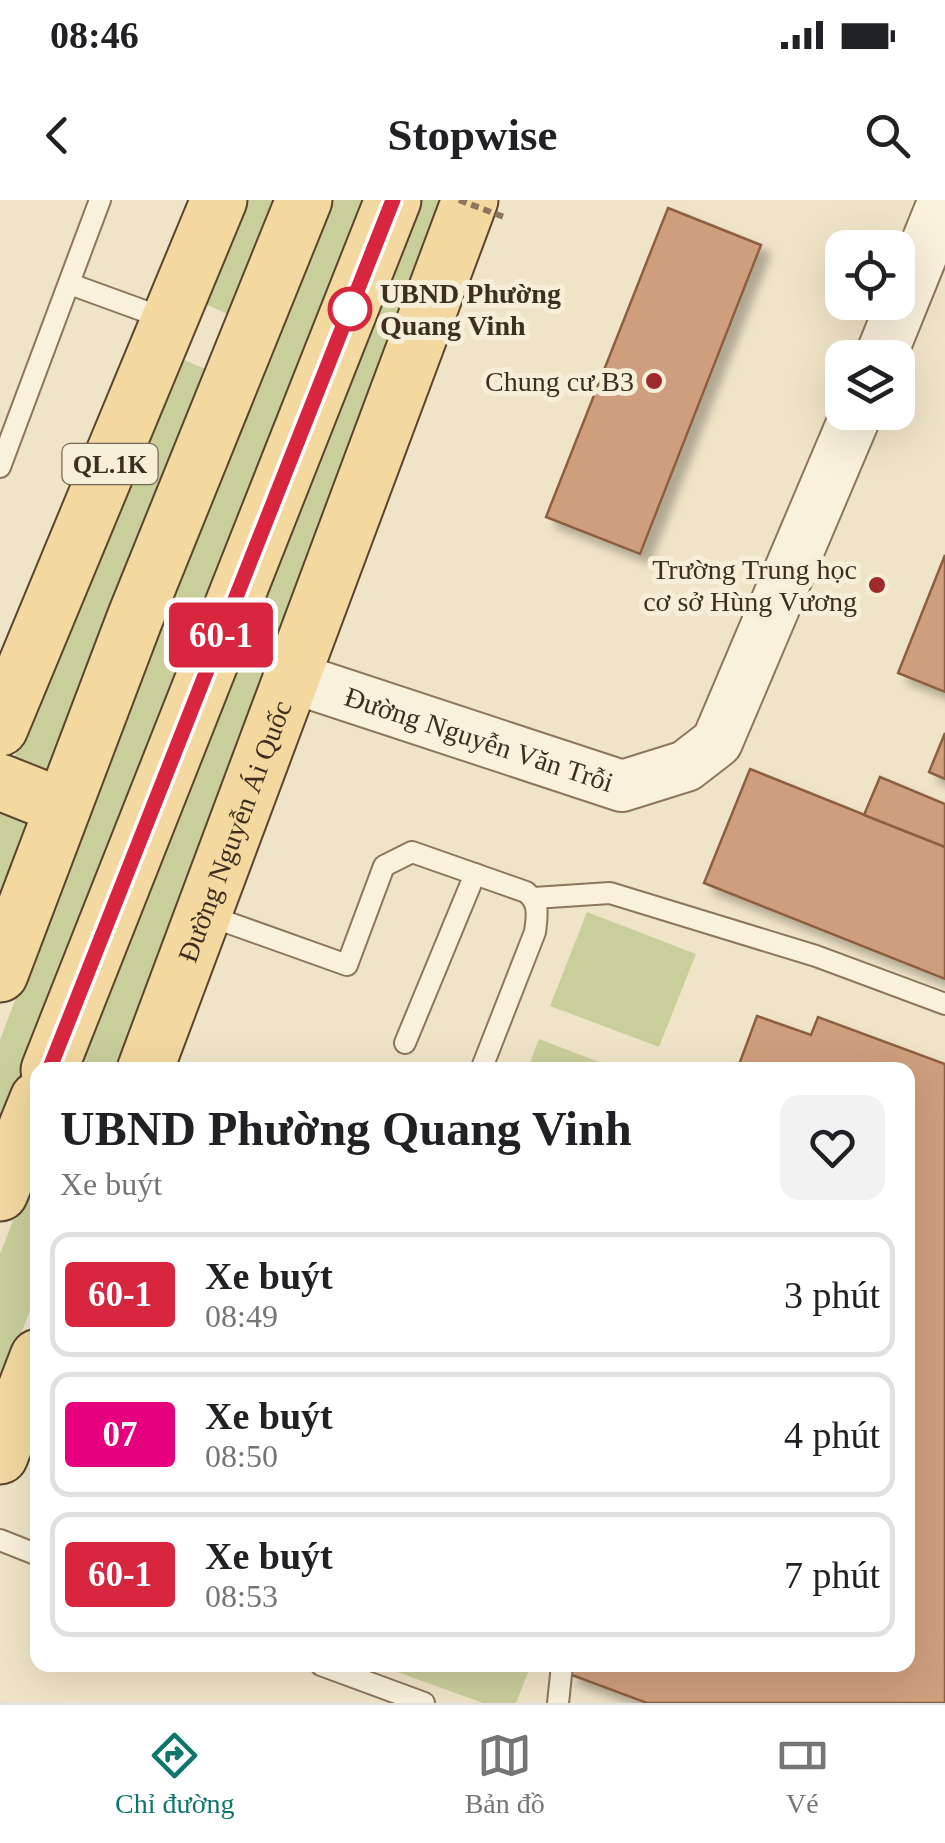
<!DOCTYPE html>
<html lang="vi">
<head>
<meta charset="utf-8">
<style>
	body { margin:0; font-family:"Times New Roman",serif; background:#f2f2f2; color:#202124; height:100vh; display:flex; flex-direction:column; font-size:38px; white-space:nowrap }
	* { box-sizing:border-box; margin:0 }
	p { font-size:32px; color:#757577 }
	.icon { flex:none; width:55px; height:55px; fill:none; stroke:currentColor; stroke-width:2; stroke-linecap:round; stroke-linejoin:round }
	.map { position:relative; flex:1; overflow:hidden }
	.drawer { position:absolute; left:30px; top:862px; width:885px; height:610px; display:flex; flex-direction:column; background:#fff; border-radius:20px; box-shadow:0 10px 40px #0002 }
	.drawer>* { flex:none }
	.badge { padding:0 20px; border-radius:8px; font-size:35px; line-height:65px }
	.fabs { position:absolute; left:825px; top:30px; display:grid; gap:20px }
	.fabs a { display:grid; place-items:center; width:90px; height:90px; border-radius:20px; background:#fff; box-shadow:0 10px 40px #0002; font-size:50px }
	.map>.badge { position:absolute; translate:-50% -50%; box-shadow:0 0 0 5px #fff }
	.round { display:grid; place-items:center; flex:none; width:105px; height:105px; border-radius:20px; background:#f2f2f2 }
	.overview { display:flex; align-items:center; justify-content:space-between; height:170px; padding:0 30px }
	h1 { font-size:48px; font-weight:700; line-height:75px }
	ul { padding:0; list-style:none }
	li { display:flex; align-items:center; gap:30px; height:125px; margin:0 20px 15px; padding:0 10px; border:5px solid #e0e0e0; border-radius:20px }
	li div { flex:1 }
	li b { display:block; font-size:38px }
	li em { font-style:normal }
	li .badge { min-width:110px; font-weight:700; text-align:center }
	.status { display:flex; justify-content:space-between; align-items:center; height:70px; padding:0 50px; background:#fff; direction:ltr }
	.status svg { height:28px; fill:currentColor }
	header { display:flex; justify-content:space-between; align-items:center; height:130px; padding:0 30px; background:#fff; font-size:45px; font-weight:700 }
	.dock { display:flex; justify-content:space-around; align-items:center; height:140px; border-top:2px solid #e0e0e0; background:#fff; font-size:28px; color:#757577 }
	.dock a { display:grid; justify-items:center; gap:5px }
	.dock .on { color:#0f766e }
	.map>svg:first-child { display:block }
	.green { fill:#c9cf9b }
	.building { fill:#cf9f7d; stroke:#8d5f41; stroke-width:2.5; filter:url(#shadow) }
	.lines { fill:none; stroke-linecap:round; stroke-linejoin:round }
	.service-casing { stroke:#8d765c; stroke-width:24 }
	.tertiary-casing { stroke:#8d765c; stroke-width:54 }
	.primary-casing { stroke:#5b4430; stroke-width:59 }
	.service { stroke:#faf1dc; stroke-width:20 }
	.tertiary { stroke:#faf1dc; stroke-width:50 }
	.primary { stroke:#f3d9a0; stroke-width:55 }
	.path-bridge { stroke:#8d765c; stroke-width:6; stroke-dasharray:8 5; stroke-linecap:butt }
	.line-casing { stroke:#fff; stroke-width:22 }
	.line { stroke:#d7263d; stroke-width:15 }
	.stop-dot { fill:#fff; stroke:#d7263d; stroke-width:5 }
	.poi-dot { fill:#9e2a2b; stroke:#f7eed8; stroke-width:4 }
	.labels { text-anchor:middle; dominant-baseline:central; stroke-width:10; stroke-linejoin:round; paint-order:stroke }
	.shield { fill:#f7eed8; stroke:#756857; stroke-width:2.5 }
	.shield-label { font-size:25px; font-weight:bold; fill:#3d2e20 }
	.stop-label { font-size:28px; font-weight:bold; fill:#3d2e20; stroke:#f7eed8; text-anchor:start }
	.poi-label { font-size:28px; fill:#3d2e20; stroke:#f7eed8; text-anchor:end }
	.street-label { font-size:28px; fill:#3d2e20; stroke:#f7eed8 }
</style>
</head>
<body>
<div class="status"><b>08:46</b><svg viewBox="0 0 49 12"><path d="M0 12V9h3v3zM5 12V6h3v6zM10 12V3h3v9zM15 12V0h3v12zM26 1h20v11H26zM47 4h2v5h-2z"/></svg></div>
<header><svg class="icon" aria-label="back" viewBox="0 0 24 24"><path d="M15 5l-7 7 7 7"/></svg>Stopwise<svg class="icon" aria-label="search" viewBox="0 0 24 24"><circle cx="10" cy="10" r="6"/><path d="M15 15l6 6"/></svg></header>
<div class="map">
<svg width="945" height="1503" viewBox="0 0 945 1503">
	<defs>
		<filter id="shadow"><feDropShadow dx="9" dy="9" stdDeviation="5" flood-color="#0004"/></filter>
	</defs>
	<rect width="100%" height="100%" fill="#f0e4c8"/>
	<g class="green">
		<path d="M245,0H280L234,117L203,103Z"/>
		<path d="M329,0H368L0,930V840L85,616Z"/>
		<path d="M417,0H446L121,870H73Z"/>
		<path d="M181,159L211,171L46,585L8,572Z"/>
		<path d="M0,597L36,612L0,707Z"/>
		<path d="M587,712L696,754L659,847L550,806Z"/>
		<path d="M539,839L620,870H527Z"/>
		<path d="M37,959V1091L0,1191V1054Z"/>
		<path d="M378,1465H531L516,1503H483Z"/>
	</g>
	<g class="building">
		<path d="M668,8L761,45L640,354L546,317Z"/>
		<path d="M945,355V492L898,473Z"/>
		<path d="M945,533V579L929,572Z"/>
		<path d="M750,569L945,647V779L704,683Z"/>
		<path d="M880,577L945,604V647L864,615Z"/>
		<path d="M757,816L811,835L818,817L945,864V1503H647L569,1474L572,1465H908V870H737Z"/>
	</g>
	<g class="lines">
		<defs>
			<g id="service">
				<path d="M70,84L169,120"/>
				<path d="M0,267L100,0"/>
				<path d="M534,698L610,693L816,756L945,804"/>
				<path d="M204,714L347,765L384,666L412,652L526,692C540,703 537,716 535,732L481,870"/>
				<path d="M405,843L475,674"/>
				<path d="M0,1340L38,1355"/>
				<path d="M321,1465L424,1503"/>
				<path d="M558,1503L562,1465"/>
			</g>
			<g id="tertiary">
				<path d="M880,158L944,0"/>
				<path id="s1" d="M294,478L622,586L686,566L717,542L857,212"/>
			</g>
			<g id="primary">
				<path d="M0,528L219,0"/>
				<path d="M0,582L63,607"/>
				<path d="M0,774L135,418L304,0"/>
				<path d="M49,870L393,0"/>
				<path id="s2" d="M145,870L470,0"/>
				<path d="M0,993L38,899"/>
				<path d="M0,1256L38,1157"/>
			</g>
		</defs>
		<use href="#service" class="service-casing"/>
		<use href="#tertiary" class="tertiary-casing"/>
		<use href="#primary" class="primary-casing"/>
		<use href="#service" class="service"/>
		<use href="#tertiary" class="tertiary"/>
		<use href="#primary" class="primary"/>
		<path class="path-bridge" d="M459,0L504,17"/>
	</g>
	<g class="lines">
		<defs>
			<path id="line" d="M49,870L393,0"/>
		</defs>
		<use href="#line" class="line-casing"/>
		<use href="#line" class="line"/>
	</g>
	<circle class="stop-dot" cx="350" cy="109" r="20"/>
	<g class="poi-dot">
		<circle cx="654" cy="181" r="10"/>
		<circle cx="877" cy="385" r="10"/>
	</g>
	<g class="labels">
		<rect class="shield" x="62.5" y="244" width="95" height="40" rx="8"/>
		<g class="shield-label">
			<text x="110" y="264">QL.1K</text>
		</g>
		<g class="stop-label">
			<text x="380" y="93">UBND Phường<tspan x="380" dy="32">Quang Vinh</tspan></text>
		</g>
		<g class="poi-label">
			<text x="634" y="181">Chung cư B3</text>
			<text x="857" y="369">Trường Trung học<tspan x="857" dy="32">cơ sở Hùng Vương</tspan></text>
		</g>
		<g class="street-label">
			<text stroke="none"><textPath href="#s1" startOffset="195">Đường Nguyễn Văn Trỗi</textPath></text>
			<text stroke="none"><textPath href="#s2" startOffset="255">Đường Nguyễn Ái Quốc</textPath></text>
		</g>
	</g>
</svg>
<div class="fabs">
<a><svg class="icon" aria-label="locate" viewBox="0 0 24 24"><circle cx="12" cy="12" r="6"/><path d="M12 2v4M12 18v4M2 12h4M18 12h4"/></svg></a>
<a><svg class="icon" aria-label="layers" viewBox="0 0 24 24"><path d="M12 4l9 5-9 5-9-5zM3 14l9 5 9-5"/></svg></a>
</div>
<b class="badge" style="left:221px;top:435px;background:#d7263d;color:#fff">60-1</b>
<section class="drawer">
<div class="overview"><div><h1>UBND Phường Quang Vinh</h1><p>Xe buýt</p></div><a class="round"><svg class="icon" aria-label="heart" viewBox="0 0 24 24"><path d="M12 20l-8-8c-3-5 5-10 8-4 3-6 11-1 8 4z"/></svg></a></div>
<ul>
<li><span class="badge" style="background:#d7263d;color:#fff">60-1</span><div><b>Xe buýt</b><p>08:49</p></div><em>3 phút</em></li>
<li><span class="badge" style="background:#e6007e;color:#fff">07</span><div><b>Xe buýt</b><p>08:50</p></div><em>4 phút</em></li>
<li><span class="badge" style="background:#d7263d;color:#fff">60-1</span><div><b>Xe buýt</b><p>08:53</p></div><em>7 phút</em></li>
</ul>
</section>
</div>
<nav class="dock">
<a class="on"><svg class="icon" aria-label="directions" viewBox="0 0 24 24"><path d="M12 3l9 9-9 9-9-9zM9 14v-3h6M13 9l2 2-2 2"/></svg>Chỉ đường</a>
<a><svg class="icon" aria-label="map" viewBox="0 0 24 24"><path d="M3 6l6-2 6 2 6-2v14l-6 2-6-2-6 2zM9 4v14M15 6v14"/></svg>Bản đồ</a>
<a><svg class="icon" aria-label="tickets" viewBox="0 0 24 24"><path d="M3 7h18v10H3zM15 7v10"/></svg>Vé</a>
</nav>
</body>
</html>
